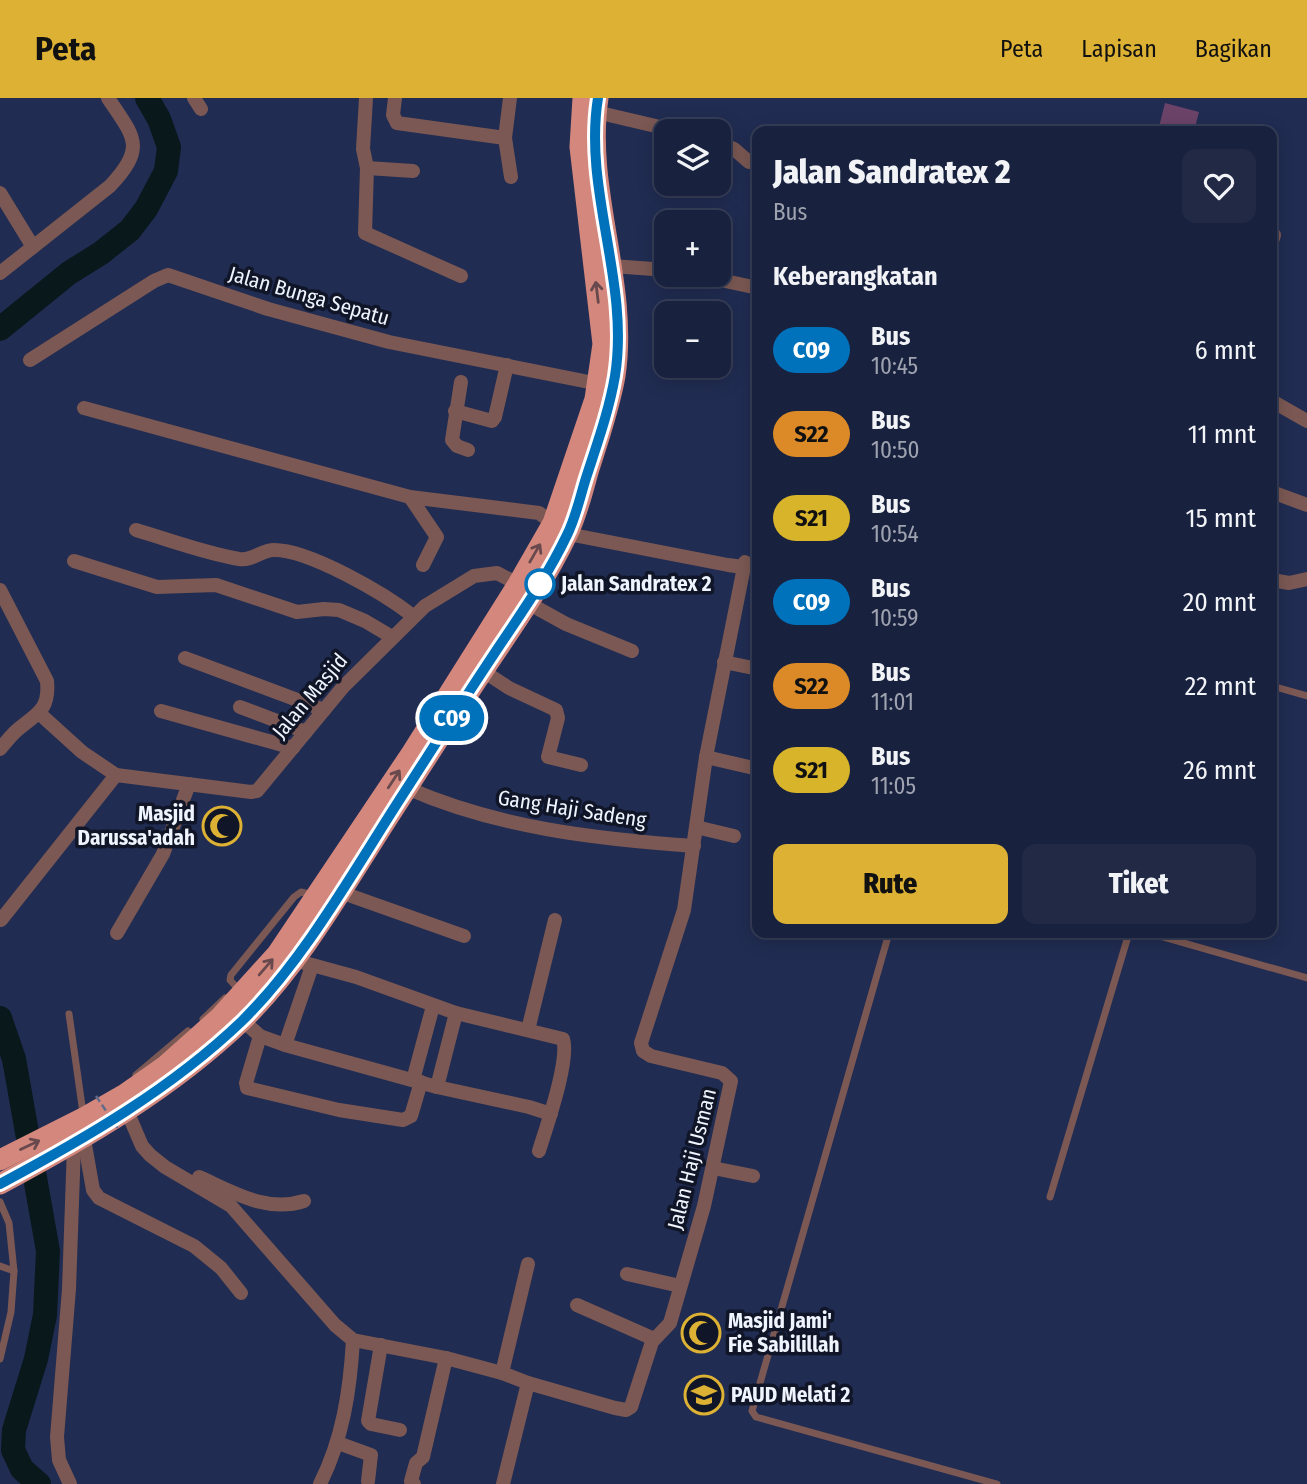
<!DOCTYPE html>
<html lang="id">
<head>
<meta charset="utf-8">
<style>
	body { margin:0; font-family:"Fira Sans Condensed",sans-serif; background:#212945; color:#f1f3f6; height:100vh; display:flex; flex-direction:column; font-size:26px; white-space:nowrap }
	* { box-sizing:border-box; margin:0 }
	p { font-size:23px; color:#9fa3b0 }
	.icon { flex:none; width:38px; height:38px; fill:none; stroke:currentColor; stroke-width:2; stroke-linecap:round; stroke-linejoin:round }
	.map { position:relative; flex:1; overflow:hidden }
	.details { position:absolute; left:752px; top:28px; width:525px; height:812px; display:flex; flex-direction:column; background:#18213e; border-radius:14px; box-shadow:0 4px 18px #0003,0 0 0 2px #363e58 }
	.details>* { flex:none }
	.badge { padding:0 14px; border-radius:23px; font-size:24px; line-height:46px }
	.controls { position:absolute; left:654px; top:21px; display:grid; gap:14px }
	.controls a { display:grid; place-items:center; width:77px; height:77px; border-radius:14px; background:#18213e; box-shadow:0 4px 18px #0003,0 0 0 2px #363e58; font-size:35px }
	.map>.badge { position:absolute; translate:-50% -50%; box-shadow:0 0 0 4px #fff }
	h2 { padding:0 21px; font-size:26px; line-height:63px }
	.round { display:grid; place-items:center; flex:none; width:74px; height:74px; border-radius:14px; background:#212945 }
	.headline { display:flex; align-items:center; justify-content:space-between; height:119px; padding:0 21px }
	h1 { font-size:33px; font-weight:800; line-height:52px }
	.cta { display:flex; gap:14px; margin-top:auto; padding:14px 21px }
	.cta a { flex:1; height:80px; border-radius:14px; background:#ddb133; color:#111; font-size:28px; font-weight:800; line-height:80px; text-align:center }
	.cta a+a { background:#212945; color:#f1f3f6 }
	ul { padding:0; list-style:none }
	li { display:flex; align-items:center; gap:21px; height:84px; padding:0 21px }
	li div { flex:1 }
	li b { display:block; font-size:26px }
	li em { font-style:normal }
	li .badge { min-width:77px; font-weight:700; text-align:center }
	header { display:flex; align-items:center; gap:42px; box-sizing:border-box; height:98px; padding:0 35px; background:#ddb133; color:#111 }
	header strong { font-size:33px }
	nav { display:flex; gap:38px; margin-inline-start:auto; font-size:24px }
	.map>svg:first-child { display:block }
	.green { fill:#6b4369 }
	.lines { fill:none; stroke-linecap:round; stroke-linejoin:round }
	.river { stroke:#09181b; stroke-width:24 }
	.service { stroke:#7b5853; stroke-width:7 }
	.minor { stroke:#7b5853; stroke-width:14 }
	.trunk { stroke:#d4877c; stroke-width:21 }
	.path-bridge { stroke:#636d8a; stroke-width:2.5; stroke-dasharray:7 3.5; stroke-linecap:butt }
	.oneway { stroke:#68494d }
	.line-casing { stroke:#fff; stroke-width:16 }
	.line { stroke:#0072bc; stroke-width:10 }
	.stop-dot { fill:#fff; stroke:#0072bc; stroke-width:3.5 }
	.labels { text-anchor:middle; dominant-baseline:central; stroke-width:7; stroke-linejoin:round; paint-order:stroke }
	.street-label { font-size:21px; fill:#f0f4fe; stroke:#101627 }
	.stop-label { font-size:21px; font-weight:bold; fill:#f0f4fe; stroke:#101627; text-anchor:start }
	.poi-label { font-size:21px; font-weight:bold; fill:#f0f4fe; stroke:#101627; text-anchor:start }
</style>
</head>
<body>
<header>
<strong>Peta</strong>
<nav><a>Peta</a><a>Lapisan</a><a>Bagikan</a></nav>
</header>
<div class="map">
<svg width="1307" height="1386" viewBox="0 0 1307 1386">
	<rect width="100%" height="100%" fill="#202c52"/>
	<path class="green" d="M1165,5L1199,14L1194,33H1158Z"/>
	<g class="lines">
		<g class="river">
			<path d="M0,231L69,175L101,155L130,132L146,111L166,73L169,49L159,21L147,0"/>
			<path d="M0,920L14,961L48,1153L45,1217L36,1261L14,1332L13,1352L22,1371L39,1386"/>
		</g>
		<g class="service">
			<path d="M1272,588L1307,598"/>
			<path d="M889,835L752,1313L756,1319L997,1386"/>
			<path d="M1149,835L1307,880"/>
			<path d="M239,892L230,882L231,877L294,799L301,794L314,797"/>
			<path d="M69,916L83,1015"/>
			<path d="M203,921L225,900"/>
			<path d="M136,977L188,933"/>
			<path d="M1050,1099L1129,835"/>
			<path d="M0,1104L9,1125L14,1173"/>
			<path d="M0,1168L14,1173L11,1214L0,1261"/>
		</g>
		<g class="minor">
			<path d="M194,0L201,11"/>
			<path d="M366,0L363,51L367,70L365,135L461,178"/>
			<path d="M395,0L393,17L397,25L505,40"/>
			<path d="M510,0L505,40L511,79"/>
			<path d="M596,14L677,33"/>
			<path d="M719,45L734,51L749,64"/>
			<path d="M367,70L413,73"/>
			<path d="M0,95L33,149"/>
			<path d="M1272,143L1274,137"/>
			<path d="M612,168L667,172"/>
			<path d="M0,175L110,88C147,49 134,39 108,0"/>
			<path d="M697,177L758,190"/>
			<path d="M30,262L154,183L168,177L268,211L389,244L599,286"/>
			<path d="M461,284L452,342L457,348L468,352"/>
			<path d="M1272,303L1307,323"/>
			<path d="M84,310L410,399L539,415L568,436L728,467L743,469L758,467"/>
			<path d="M455,313L492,323L495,319L507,267"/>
			<path d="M1272,394L1307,407"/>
			<path d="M410,399L437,439L423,467"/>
			<path d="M136,432C170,442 204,455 239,461C253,463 261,452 274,452C310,452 385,496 413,518"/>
			<path d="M74,463L157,489L216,487L297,514L324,511L339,512L365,523L392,539"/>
			<path d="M1272,482L1289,485L1307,481"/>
			<path d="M0,492L47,583C50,614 35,616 15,634C10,639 5,645 0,651"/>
			<path d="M528,505L566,526L632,553"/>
			<path d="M185,560L324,612"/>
			<path d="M724,564L758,571"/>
			<path d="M483,573L509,590L556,612L558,620L548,659L581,667"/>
			<path d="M240,609L306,634"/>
			<path d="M161,613L293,650"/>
			<path d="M706,659L758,671"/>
			<path d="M116,677L251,694L257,693L343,589L425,508L474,478L497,475L518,486"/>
			<path d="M407,690C498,730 596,741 694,748"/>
			<path d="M696,729L734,738"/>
			<path d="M340,794L464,838"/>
			<path d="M1,822L116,677L82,654L40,616"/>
			<path d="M117,835L163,756L189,686"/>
			<path d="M294,862L356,879L456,915L563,941C570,962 546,1030 539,1053"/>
			<path d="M242,922L260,938L285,947L437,989L529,1009L551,1016"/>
			<path d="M528,932L555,822"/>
			<path d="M260,938L246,985L247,990L339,1012L403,1022L411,1018L421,984"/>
			<path d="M285,947L312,868"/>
			<path d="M413,982L433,908"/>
			<path d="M437,989L456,915"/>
			<path d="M127,1013L142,1048L150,1057L165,1069L231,1108L335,1227L353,1242L446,1260L502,1275L528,1285"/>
			<path d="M84,1041L93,1092L99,1100L194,1148L221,1170L241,1195"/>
			<path d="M713,1070L753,1078"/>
			<path d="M199,1079C233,1094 266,1115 304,1103"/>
			<path d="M627,1176L680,1188"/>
			<path d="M577,1207L654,1241"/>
			<path d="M381,1247L368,1323L371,1326L400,1332"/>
			<path d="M502,1275L528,1166"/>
			<path d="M338,1345L371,1357L368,1383"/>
			<path d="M70,1386L59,1362L57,1339L69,1191L74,1047"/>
			<path d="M320,1386C343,1340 350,1293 353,1242"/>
			<path d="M414,1386L411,1383L416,1365L423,1359L446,1260"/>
			<path d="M503,1386L528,1285L615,1310L626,1312L631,1309L652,1244L670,1225L704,1108L731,983L722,975L651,958L643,953L641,945L684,812L706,659L745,464"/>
		</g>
		<g class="trunk">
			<path d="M0,1062L85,1019L125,996L165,968L220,919L277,856L411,656L518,486L553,425L595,301L603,246L580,49L583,0"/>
			<path d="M0,1086C86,1040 171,991 242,923C303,863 346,784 393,712C424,664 455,615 487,567C515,525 545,483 567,437C577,417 582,395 588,374C598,342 609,311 615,278C629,184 584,93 598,0"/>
		</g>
		<path class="path-bridge" d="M96,998L119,1032"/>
	</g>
	<defs><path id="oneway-shaft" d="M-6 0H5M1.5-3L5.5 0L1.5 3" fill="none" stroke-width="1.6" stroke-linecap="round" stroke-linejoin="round" transform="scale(1.75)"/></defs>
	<g class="oneway">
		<use href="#oneway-shaft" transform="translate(597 194) rotate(-97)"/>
		<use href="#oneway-shaft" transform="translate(535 455) rotate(-60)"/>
		<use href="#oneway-shaft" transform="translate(394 681) rotate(-57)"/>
		<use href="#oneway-shaft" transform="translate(266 869) rotate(-49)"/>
		<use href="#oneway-shaft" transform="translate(30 1047) rotate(-25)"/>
	</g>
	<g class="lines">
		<defs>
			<path id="line" d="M0,1086C86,1040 171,991 242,923C304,862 353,774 400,701C431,653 462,604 494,556C520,517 547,479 567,437C576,419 580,399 586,380C597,346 609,313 615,278C630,184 583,93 598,0"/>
		</defs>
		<use href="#line" class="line-casing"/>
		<use href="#line" class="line"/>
	</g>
	<defs>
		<symbol id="mosque-ring" viewBox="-11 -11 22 22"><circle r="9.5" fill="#101627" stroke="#ddb133" stroke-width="1.5"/><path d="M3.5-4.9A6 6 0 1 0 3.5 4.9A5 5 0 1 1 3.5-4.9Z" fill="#ddb133"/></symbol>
		<symbol id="school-ring" viewBox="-11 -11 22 22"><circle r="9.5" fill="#101627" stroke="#ddb133" stroke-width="1.5"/><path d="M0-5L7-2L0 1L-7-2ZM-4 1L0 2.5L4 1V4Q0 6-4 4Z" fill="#ddb133"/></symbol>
	</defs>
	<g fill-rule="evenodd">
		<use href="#mosque-ring" x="200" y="706" width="44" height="44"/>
		<use href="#mosque-ring" x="679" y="1213" width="44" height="44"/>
		<use href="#school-ring" x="682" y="1275" width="44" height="44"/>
	</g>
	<circle class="stop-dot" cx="540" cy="486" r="14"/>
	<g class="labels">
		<g class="street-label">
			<text transform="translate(309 198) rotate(16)">Jalan Bunga Sepatu</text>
			<text transform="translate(310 598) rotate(-50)">Jalan Masjid</text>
			<text transform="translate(572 711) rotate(9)">Gang Haji Sadeng</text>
			<text transform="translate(692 1061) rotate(-76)">Jalan Haji Usman</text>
		</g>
		<g class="stop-label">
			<text x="561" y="486">Jalan Sandratex 2</text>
		</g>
		<g class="poi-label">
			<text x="195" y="716" text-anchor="end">Masjid<tspan x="195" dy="24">Darussa'adah</tspan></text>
			<text x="728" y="1223">Masjid Jami'<tspan x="728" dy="24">Fie Sabilillah</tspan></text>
			<text x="731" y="1297">PAUD Melati 2</text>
		</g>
	</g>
</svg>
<div class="controls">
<a><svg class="icon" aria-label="layers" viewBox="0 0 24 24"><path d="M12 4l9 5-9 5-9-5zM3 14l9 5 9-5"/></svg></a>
<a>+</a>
<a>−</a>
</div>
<b class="badge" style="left:452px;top:620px;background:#0072bc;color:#fff">C09</b>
<section class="details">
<div class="headline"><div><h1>Jalan Sandratex 2</h1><p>Bus</p></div><a class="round"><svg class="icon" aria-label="heart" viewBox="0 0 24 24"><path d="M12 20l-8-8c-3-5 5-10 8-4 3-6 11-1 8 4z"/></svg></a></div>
<h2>Keberangkatan</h2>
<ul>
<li><span class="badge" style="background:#0072bc;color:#fff">C09</span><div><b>Bus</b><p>10:45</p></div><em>6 mnt</em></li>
<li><span class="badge" style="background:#dc8a27;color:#111">S22</span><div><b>Bus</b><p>10:50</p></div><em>11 mnt</em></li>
<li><span class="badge" style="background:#d8b42a;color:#111">S21</span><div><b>Bus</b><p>10:54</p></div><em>15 mnt</em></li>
<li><span class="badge" style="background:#0072bc;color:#fff">C09</span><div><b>Bus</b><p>10:59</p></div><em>20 mnt</em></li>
<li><span class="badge" style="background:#dc8a27;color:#111">S22</span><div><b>Bus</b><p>11:01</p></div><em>22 mnt</em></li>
<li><span class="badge" style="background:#d8b42a;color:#111">S21</span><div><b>Bus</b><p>11:05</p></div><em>26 mnt</em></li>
</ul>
<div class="cta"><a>Rute</a><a>Tiket</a></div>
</section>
</div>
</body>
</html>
